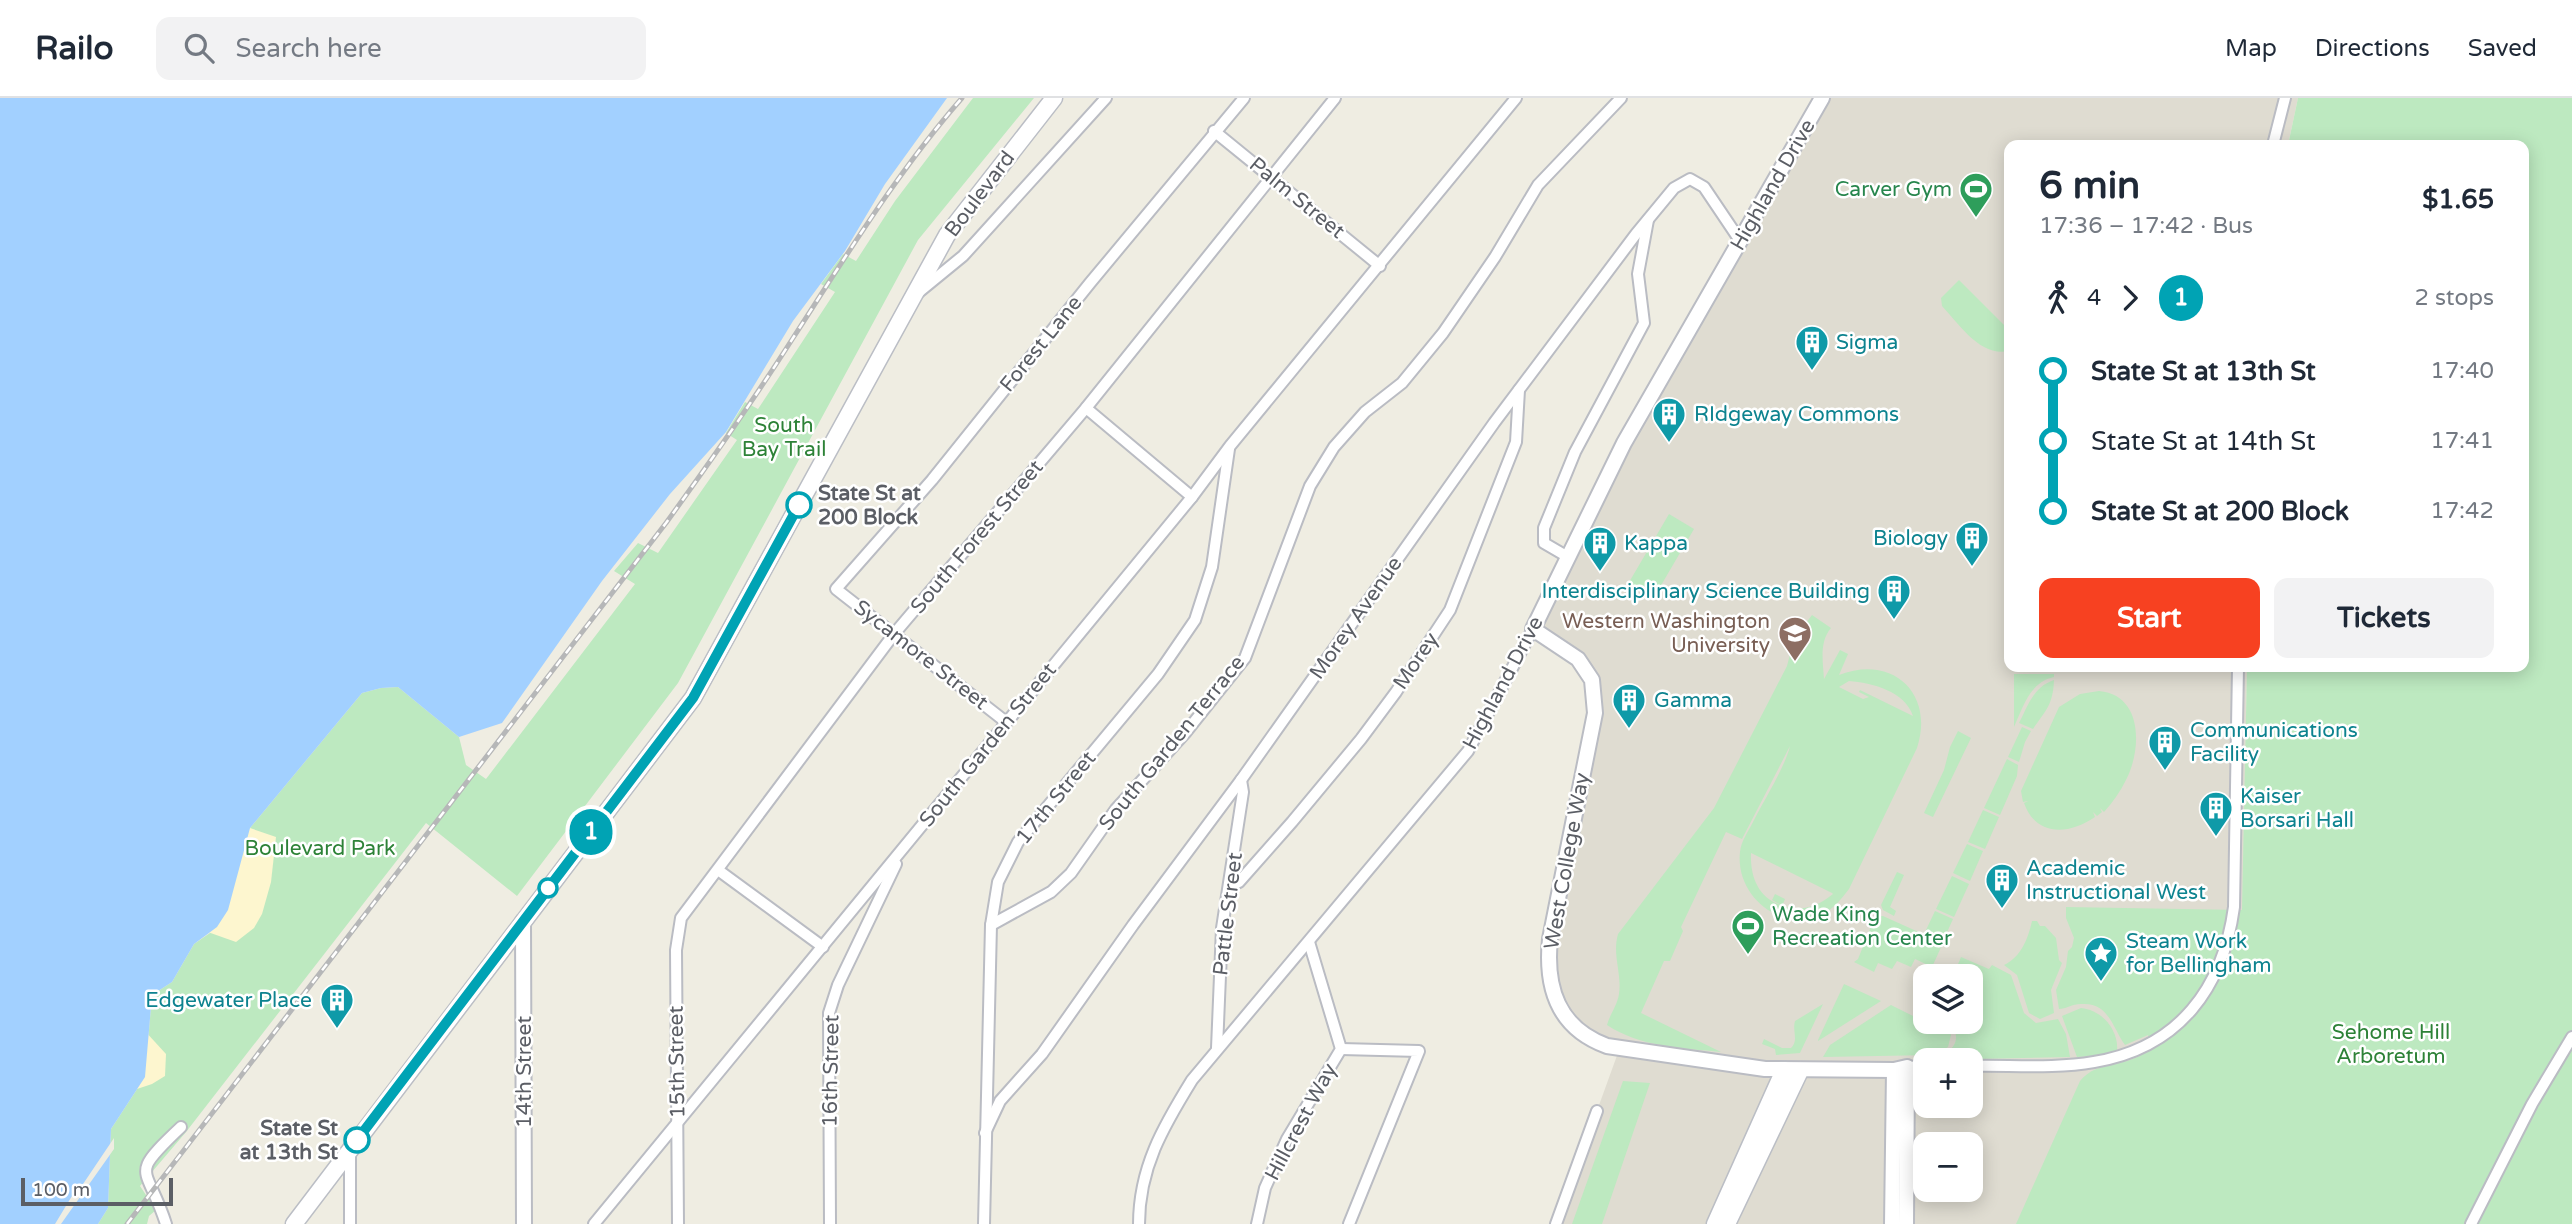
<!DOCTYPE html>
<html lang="en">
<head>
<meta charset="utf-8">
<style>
	body { margin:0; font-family:"Varela Round",sans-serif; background:#f2f2f3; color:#1f2937; height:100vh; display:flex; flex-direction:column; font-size:26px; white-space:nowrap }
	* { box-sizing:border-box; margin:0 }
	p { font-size:23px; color:#747a83 }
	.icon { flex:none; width:38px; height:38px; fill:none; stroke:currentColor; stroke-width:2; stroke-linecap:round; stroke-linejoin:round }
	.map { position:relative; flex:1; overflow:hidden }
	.panel { position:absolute; left:2004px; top:42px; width:525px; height:532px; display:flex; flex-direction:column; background:#fff; border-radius:14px; box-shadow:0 4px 18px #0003 }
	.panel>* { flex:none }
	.badge { padding:0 14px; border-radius:23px; font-size:24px; line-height:46px }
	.controls { position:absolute; left:1913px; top:866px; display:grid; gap:14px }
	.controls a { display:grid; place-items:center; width:70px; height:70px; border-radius:14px; background:#fff; box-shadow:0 4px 18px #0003; font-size:35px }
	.scale { position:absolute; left:21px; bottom:18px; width:152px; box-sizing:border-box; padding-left:7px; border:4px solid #5b5e65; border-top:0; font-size:19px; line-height:24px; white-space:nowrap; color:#5b5e65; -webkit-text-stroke:5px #fff; paint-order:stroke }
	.map>.badge { position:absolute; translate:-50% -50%; box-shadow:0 0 0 4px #fff }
	.legs { display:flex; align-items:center; gap:10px; height:77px; padding:0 35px; font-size:23px }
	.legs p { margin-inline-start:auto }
	.headline { display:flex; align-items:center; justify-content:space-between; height:119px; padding:0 35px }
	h1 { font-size:38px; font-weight:700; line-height:52px }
	.button { display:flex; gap:14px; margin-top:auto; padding:14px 35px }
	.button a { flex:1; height:80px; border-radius:14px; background:#f74121; color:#fff; font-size:28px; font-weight:700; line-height:80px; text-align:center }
	.button a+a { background:#f2f2f3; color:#1f2937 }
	ul { padding:0 35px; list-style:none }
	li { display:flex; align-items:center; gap:24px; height:70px; font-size:26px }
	li i { display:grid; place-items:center; width:10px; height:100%; margin:0 9px; background:currentColor }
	li i::after { content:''; width:18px; height:18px; margin:-9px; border:5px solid; border-radius:50%; background:#fff }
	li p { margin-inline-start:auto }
	li:first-child i { background:linear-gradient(#0000 50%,currentColor 0) }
	li:last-child i { background:linear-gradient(currentColor 50%,#0000 0) }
	header { display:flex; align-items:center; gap:42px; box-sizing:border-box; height:98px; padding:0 35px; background:#fff; border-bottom:2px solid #e0e1e3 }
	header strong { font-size:33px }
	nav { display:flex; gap:38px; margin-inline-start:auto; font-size:24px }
	.search { width:490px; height:63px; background:#f2f2f3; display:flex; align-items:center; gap:18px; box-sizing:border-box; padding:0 24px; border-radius:14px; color:#747a83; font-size:26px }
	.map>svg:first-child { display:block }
	.education { fill:#dfdcd1; fill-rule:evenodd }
	.green { fill:#bde9c0; fill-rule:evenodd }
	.sand { fill:#fdf6cf }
	.water { fill:#a2d0ff }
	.pier { fill:#efede2 }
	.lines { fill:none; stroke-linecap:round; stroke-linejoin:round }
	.minor-casing { stroke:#babcc3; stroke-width:14 }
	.tertiary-casing { stroke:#babcc3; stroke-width:18 }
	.secondary-casing { stroke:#bbbec5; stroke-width:19 }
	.minor { stroke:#fff; stroke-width:10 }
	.tertiary { stroke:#fff; stroke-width:14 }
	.secondary { stroke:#fff; stroke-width:16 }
	.rail-casing { stroke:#b6b7b8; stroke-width:5 }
	.rail { stroke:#fff; stroke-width:2.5; stroke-dasharray:8; stroke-linecap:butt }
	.line-1-casing { stroke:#fff; stroke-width:16 }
	.line-1 { stroke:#00a3b4; stroke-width:10 }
	.stop-1-dot { fill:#fff; stroke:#00a3b4; stroke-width:3.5 }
	.labels { text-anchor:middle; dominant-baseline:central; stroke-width:5; stroke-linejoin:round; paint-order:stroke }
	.street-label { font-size:21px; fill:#5b5e65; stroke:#fff }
	.leisure-label { font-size:21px; fill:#27864d; stroke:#fff; text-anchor:end }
	.culture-label { font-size:21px; fill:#0d838f; stroke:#fff; text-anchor:start }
	.park-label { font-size:21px; fill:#2d8237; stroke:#fff }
	.stop-label { font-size:21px; font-weight:bold; fill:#5b5e65; stroke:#fff; text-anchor:start }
	.education-label { font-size:21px; fill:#785e54; stroke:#fff; text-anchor:end }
</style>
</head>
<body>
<header>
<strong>Railo</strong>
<div class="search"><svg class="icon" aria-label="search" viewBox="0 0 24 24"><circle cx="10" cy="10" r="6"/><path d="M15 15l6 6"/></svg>Search here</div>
<nav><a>Map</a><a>Directions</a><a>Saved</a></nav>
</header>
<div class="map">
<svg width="2572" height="1126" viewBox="0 0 2572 1126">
	<rect width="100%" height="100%" fill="#efede2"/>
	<path class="education" d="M1822,0H2298L2288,47H2009V569H2247L2243,812L2148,1126H1556L1619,952L1576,931L1550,877L1592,619V582L1533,531L1624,345ZM1925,878H1970V924H1925ZM1925,962H1970V1008H1925ZM1925,1046H1970V1092H1925Z"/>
	<g class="green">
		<path d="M973,0H1034L918,142L678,585L517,798L426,725L186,1034L140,1088L156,1112L149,1118L147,1126H98L108,1110L111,1031L145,979L152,897L172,884L194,846L210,835L250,730L362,595L381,590L398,589L459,639L466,667L486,681L635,486L614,473L638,445L658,455L737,342L726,335L745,304L758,311L835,194L821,186L843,156L856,163L895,103Z"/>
		<path d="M2298,0H2572V1126H2016L2080,983C2098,961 2126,971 2148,952V937L2125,947C2112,929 2109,904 2081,906C2072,906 2066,911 2059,911L2056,892L2066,869L2068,853L2072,849L2074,840L2066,820V809L2242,812L2247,569H2524V47H2288Z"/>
		<path d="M1959,182L2009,232V253C1980,259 1960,227 1942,208L1941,200Z"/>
		<path d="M1669,416L1694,431L1653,501L1628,486Z"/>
		<path d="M1812,517L1831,530C1819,544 1823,564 1824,581L1840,552L1848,556L1839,577C1892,556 1935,595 1917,650L1849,791C1841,801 1834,811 1822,816C1780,836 1735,797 1740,754C1741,743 1748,734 1753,724C1764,702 1785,669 1790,648L1742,741L1726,734L1681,829L1683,833L1670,863H1664L1641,915L1721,954C1682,950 1640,949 1607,927C1610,916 1617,908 1619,896C1622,875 1612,857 1618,836L1714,710L1787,568L1794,541ZM1849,583C1872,585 1905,593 1913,618L1860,592L1859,594L1869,599L1863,601L1839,589ZM1751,755L1832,795L1833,796C1817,809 1801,814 1782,808L1785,801L1775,796L1772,802L1781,807C1758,800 1750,778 1751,755Z"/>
		<path d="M2014,576H2054V579C2030,584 2023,609 2014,629Z"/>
		<path d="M2054,582C2053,607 2046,612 2033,631L2019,625C2028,608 2033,589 2054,582Z"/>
		<path d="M2099,593C2143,597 2142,651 2126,682C2120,694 2113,704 2104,714L2100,710L2102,714L2097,718L2093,714L2095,719C2069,737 2036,739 2024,705L2028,703L2023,704L2021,693L2059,609L2080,596Z"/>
		<path d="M2022,629L2031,633L2025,644L2019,664L2008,659Z"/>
		<path d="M1958,633L1971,640L1933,719L1924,715L1944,672L1950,649Z"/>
		<path d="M2007,661L2018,667L2017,678L2000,717L1984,710Z"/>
		<path d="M1983,712L1999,719L1985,751L1968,744Z"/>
		<path d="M1967,746L1983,753L1970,783L1953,775Z"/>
		<path d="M1897,774L1904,777L1890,809L1896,813L1894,818L1883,812L1881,807Z"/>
		<path d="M1952,778L1969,786L1954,819L1936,811Z"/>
		<path d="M1935,813L1953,821L1944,841L1926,832Z"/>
		<path d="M1878,818H1883L1943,845L1932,869L1915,861L1911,869L1897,863L1892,871L1878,865L1874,874L1854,864L1858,861L1874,821Z"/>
		<path d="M2032,823H2037L2040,828H2045L2056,840L2059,862L2062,865L2051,892L2054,915L2040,921L2029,915L2017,877L2004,867C2021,859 2028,841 2032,823Z"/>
		<path d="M1961,859L1989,871L1992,867L2011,877L2024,915L2036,925L2058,921L2066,936L2070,959L1929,962C1947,956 1965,948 1951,924H1970V878H1953Z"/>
		<path d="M1844,886L1881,903L1818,943V942Z"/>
		<path d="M1823,906L1800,955L1776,957L1775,951L1762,946L1764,941L1782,950H1791C1799,943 1792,933 1795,923Z"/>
		<path d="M1891,907L1925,924H1945L1951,937L1948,949L1933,957L1823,959L1830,947Z"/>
		<path d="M2081,910C2102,912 2119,932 2117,953L2096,958L2077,959L2062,918Z"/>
		<path d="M1623,983L1650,985L1602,1126H1572Z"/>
	</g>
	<g class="sand">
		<path d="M250,730L276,739L271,784L262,816L254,830L236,844L188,827Z"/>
		<path d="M144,932L166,956L165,978L152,986L125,995Z"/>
	</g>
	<path class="water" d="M0,0H947L885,86L845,153L793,223L726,334L670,396L602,483L502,625L459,639L398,589L381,590L362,595L250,730L228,812L217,829L194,846L172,884L152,897L145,979L111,1031L108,1110L98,1126H0Z"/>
	<path class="pier" d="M114,1040V1051L61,1126H55L78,1088L81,1089Z"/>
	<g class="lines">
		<defs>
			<g id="minor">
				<path d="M1214,33L1380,168"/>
				<path d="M2273,47L2285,0"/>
				<path d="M919,194L963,158L1106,0"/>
				<path d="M1086,310L1192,399"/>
				<path d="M1568,459L1544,445V430L1575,354L1644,225L1638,176L1648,122"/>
				<path d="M1006,624L836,491L932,382L1090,185L1244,0"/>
				<path d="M718,772L823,849"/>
				<path d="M1230,788L1239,784L1292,724L1361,641L1396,594L1450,512L1516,344L1519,292"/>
				<path d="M991,827L1051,794L1071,775L1116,711L1186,634L1245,560L1310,388L1334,349L1365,314L1402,285L1443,235L1495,159L1538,87L1621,0"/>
				<path d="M1217,950L1222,830L1243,694L1241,682"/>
				<path d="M1341,951L1419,953L1349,1126"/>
				<path d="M1970,968C2011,967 2054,971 2094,964C2179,950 2223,890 2234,809L2238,569"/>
				<path d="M1907,969L1925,968"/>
				<path d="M985,1035L1000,1003L1042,956L1133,827L1241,682L1494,325L1636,136L1674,90L1690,81L1704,89L1741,144"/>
				<path d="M350,1053V1126"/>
				<path d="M166,1126C147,1066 127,1080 181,1029"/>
				<path d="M594,1126L1192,399L1230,348L1516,0"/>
				<path d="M678,1126L676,852L681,820L894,536L1086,310L1335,0"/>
				<path d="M830,1126L829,915L838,887L896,766"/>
				<path d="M984,1126L991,827L998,784L1018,744L1158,576L1195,522L1212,469L1229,351"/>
				<path d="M1139,1126C1139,1070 1163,1029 1192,982L1468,653L1533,531"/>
				<path d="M1257,1126L1265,1090L1287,1041L1341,951L1309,844"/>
				<path d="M1556,1126L1597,1013"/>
				<path d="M2471,1126L2532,1006L2572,939"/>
			</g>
			<g id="tertiary">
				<path d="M1822,0L1624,345L1533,531L1578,561L1592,582L1595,615L1550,841C1545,890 1558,930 1607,948L1765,971L1894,972L1907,969L1906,1126"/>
				<path d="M523,823L524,1126"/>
				<path d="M1892,1126L1894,972"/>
			</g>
			<g id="secondary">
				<path d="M294,1126L693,600L947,137L1054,0"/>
				<path d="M1715,1126L1784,972"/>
				<path d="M1727,1126L1800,973"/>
			</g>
		</defs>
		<use href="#minor" class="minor-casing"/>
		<use href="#tertiary" class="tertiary-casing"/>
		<use href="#secondary" class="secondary-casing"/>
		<use href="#minor" class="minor"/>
		<use href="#tertiary" class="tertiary"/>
		<use href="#secondary" class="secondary"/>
		<defs>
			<path id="rail" d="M127,1126L666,425C710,364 753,303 793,240C846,158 898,73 962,0"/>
		</defs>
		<use href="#rail" class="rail-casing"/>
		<use href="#rail" class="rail"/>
	</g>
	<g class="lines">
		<defs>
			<path id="line-1" d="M357,1042L693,600L799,407"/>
		</defs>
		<use href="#line-1" class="line-1-casing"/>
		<use href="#line-1" class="line-1"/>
	</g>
	<defs>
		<symbol id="stadium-pin" viewBox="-11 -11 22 30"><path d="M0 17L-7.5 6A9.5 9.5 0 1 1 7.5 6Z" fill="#2e9e5b" stroke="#fff"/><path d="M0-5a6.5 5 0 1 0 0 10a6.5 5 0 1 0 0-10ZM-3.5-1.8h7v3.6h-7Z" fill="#fff"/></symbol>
		<symbol id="building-pin" viewBox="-11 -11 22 30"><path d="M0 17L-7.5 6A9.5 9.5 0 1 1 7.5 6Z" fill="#0f9aa8" stroke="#fff"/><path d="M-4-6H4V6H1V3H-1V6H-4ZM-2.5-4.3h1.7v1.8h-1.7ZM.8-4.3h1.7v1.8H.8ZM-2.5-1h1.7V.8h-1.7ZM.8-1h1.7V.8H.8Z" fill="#fff"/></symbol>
		<symbol id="university-pin" viewBox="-11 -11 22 30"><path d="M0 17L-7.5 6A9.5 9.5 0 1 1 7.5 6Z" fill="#8d6e63" stroke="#fff"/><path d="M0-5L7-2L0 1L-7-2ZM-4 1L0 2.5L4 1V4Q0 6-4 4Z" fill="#fff"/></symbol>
		<symbol id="sight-pin" viewBox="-11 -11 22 30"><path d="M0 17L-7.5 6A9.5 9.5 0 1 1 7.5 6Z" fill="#0f9aa8" stroke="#fff"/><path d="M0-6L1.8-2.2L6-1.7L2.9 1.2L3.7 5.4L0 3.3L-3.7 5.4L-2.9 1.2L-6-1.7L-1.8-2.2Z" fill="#fff"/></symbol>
	</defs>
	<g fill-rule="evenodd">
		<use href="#stadium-pin" x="1957" y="72" width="38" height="52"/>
		<use href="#building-pin" x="1793" y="225" width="38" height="52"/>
		<use href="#building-pin" x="1650" y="297" width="38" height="52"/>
		<use href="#building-pin" x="1953" y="421" width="38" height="52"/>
		<use href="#building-pin" x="1581" y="426" width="38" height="52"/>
		<use href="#building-pin" x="1875" y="474" width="38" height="52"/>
		<use href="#university-pin" x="1776" y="516" width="38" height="52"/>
		<use href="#building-pin" x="1610" y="583" width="38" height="52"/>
		<use href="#building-pin" x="2146" y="625" width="38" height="52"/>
		<use href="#building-pin" x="2197" y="691" width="38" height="52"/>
		<use href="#building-pin" x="1983" y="763" width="38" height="52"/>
		<use href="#stadium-pin" x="1729" y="809" width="38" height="52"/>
		<use href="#sight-pin" x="2082" y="836" width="38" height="52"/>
		<use href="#building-pin" x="318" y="883" width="38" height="52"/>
	</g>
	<g class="stop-1-dot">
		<circle cx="799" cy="407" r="12"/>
		<circle cx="548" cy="790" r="9"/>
		<circle cx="357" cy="1042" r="12"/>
	</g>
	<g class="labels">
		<g class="street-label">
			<text transform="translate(1773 87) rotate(-60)">Highland Drive</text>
			<text transform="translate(980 96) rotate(-53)">Boulevard</text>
			<text transform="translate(1297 100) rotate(39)">Palm Street</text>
			<text transform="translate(1041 246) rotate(-51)">Forest Lane</text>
			<text transform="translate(977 439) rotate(-50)">South Forest Street</text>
			<text transform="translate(1356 520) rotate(-55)">Morey Avenue</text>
			<text transform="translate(921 557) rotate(38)">Sycamore Street</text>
			<text transform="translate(1416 563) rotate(-56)">Morey</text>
			<text transform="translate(1503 585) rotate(-62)">Highland Drive</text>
			<text transform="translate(1172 645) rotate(-51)">South Garden Terrace</text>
			<text transform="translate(988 647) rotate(-51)">South Garden Street</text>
			<text transform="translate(1056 700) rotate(-51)">17th Street</text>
			<text transform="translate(1567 763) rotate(-80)">West College Way</text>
			<text transform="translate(1228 816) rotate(-83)">Pattle Street</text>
			<text transform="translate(677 964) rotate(-91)">15th Street</text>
			<text transform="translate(831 973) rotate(-89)">16th Street</text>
			<text transform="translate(524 974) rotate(-90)">14th Street</text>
			<text transform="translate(1301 1024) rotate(-62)">Hillcrest Way</text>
		</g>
		<g class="leisure-label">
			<text x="1952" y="91">Carver Gym</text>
			<text x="1772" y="816" text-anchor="start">Wade King<tspan x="1772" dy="24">Recreation Center</tspan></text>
		</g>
		<g class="culture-label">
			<text x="1836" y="244">Sigma</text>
			<text x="1694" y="316">RIdgeway Commons</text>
			<text x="1948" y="440" text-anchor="end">Biology</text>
			<text x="1624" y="445">Kappa</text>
			<text x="1870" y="493" text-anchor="end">Interdisciplinary Science Building</text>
			<text x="1654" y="602">Gamma</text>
			<text x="2190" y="632">Communications<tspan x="2190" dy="24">Facility</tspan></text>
			<text x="2240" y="698">Kaiser<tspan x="2240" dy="24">Borsari Hall</tspan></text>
			<text x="2026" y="770">Academic<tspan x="2026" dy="24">Instructional West</tspan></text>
			<text x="2126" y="843">Steam Work<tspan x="2126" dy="24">for Bellingham</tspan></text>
			<text x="312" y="902" text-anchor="end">Edgewater Place</text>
		</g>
		<g class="park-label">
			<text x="784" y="327">South<tspan x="784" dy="24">Bay Trail</tspan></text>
			<text x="320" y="750">Boulevard Park</text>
			<text x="2391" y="934">Sehome Hill<tspan x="2391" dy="24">Arboretum</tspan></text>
		</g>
		<g class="stop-label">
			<text x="818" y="395">State St at<tspan x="818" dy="24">200 Block</tspan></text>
			<text x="338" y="1030" text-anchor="end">State St<tspan x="338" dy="24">at 13th St</tspan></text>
		</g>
		<g class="education-label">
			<text x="1770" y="523">Western Washington<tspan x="1770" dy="24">University</tspan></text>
		</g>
	</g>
</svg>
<div class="controls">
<a><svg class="icon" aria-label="layers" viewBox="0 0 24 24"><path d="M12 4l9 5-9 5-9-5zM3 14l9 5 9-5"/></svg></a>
<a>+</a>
<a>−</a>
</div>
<div class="scale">100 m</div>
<b class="badge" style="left:591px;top:734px;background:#00a3b4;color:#fff">1</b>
<section class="panel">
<div class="headline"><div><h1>6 min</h1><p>17:36 – 17:42 · Bus</p></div><b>$1.65</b></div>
<div class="legs"><svg class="icon" aria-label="walk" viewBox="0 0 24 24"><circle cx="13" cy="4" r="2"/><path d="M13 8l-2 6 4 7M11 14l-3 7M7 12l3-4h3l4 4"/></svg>4<svg class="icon" aria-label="forward" viewBox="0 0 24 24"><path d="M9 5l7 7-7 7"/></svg><b class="badge" style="background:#00a3b4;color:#fff">1</b><p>2 stops</p></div>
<ul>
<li><i style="color:#00a3b4"></i><b>State St at 13th St</b><p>17:40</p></li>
<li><i style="color:#00a3b4"></i><span>State St at 14th St</span><p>17:41</p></li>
<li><i style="color:#00a3b4"></i><b>State St at 200 Block</b><p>17:42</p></li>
</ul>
<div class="button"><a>Start</a><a>Tickets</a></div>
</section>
</div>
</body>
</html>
